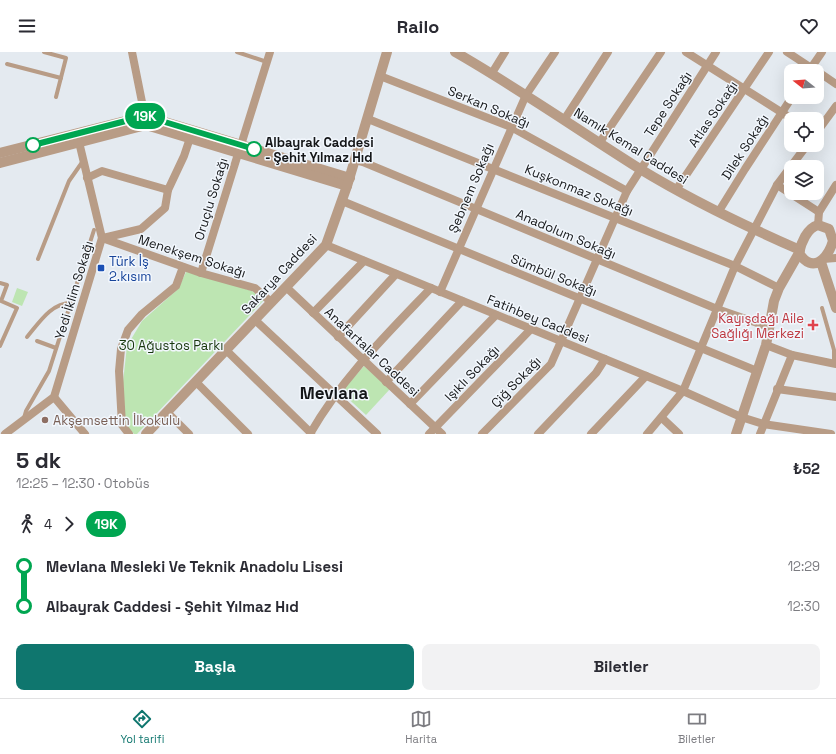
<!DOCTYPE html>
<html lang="tr">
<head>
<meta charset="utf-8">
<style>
	body { margin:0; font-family:"Space Grotesk",sans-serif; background:#f2f2f3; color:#2b2b33; height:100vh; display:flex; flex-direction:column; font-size:15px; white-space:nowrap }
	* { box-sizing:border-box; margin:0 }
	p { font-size:13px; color:#7c7c81 }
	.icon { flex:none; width:22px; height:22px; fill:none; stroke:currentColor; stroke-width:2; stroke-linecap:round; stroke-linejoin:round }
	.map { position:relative; height:382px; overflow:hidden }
	.side { display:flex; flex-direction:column; background:#fff; flex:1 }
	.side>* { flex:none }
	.badge { padding:0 8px; border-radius:13px; font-size:14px; line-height:26px }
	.needle { width:26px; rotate:287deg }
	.fabs { position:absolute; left:784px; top:12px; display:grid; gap:8px }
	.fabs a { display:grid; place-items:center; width:40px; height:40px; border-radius:8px; background:#fff; box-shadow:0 4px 16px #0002; font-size:20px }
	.map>.badge { position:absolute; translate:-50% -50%; box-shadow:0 0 0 2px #fff }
	.legs { display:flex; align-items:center; gap:6px; height:44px; padding:0 16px; font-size:13px }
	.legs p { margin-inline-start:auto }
	.head { display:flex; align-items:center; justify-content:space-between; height:68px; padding:0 16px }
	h1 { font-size:22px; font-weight:700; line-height:30px }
	.action { display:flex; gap:8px; margin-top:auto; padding:8px 16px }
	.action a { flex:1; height:46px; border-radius:8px; background:#0f766e; color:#fff; font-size:16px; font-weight:700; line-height:46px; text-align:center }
	.action a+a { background:#f2f2f3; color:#2b2b33 }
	ul { padding:0 16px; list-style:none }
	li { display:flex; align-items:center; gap:14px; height:40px; font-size:15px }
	li i { display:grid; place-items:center; width:6px; height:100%; margin:0 5px; background:currentColor }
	li i::after { content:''; width:10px; height:10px; margin:-5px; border:3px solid; border-radius:50%; background:#fff }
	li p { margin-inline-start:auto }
	li:first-child i { background:linear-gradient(#0000 50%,currentColor 0) }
	li:last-child i { background:linear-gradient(currentColor 50%,#0000 0) }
	header { display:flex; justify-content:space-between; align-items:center; height:52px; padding:0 16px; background:#fff; font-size:18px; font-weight:700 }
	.tab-bar { display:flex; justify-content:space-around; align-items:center; height:56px; border-top:1px solid #e1e1e2; background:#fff; font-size:11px; color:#7c7c81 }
	.tab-bar a { display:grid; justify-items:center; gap:2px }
	.tab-bar .on { color:#0f766e }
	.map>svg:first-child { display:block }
	.green { fill:#bde5b2 }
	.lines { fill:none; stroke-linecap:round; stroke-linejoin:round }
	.service { stroke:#b89c86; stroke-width:4 }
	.minor { stroke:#b89c86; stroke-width:8 }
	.tertiary { stroke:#b89c86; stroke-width:10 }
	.line-1-casing { stroke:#fff; stroke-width:9 }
	.line-1 { stroke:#00a651; stroke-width:6 }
	.stop-1-dot { fill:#fff; stroke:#00a651; stroke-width:2 }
	.transit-dot { fill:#1a4fb4; stroke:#f2f7fd; stroke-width:1.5 }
	.health-dot { fill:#e0444e; stroke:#f2f7fd; stroke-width:1.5 }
	.education-dot { fill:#8d6e63; stroke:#f2f7fd; stroke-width:1.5 }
	.labels { text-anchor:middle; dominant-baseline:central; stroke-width:3; stroke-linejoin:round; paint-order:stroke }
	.street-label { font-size:13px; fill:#141618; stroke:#f2f7fd }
	.stop-label { font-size:13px; font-weight:bold; fill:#141618; stroke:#f2f7fd; text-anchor:start }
	.transit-label { font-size:13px; fill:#164399; stroke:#f2f7fd; text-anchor:start }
	.health-label { font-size:13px; fill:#be3a42; stroke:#f2f7fd; text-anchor:end }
	.park-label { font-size:13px; fill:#17370d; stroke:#f2f7fd }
	.education-label { font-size:13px; fill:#785e54; stroke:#f2f7fd; text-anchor:start }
	.district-label { font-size:17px; font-weight:bold; fill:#141618; stroke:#f2f7fd }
</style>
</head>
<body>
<header><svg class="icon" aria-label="menu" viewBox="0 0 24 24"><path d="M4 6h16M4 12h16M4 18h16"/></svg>Railo<svg class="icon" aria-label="heart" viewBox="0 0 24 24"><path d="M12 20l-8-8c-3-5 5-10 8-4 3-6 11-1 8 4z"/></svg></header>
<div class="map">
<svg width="836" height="382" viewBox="0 0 836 382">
	<rect width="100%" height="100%" fill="#e4eaf0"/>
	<g class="green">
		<path d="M187,218L252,239L264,248L137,382H134L125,372L123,330L127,294L142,269L178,237Z"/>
		<path d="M17,236L28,240L22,254L12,250Z"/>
		<path d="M364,314L390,337L366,363L341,340Z"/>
	</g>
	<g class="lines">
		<g class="service">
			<path d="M44,0L66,6L56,45"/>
			<path d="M237,0L267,10"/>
			<path d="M7,12L61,26"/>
			<path d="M38,207L69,129L83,109"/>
			<path d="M0,231L7,233L1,249L17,256L0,294"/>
			<path d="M822,256L834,298V311"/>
			<path d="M27,285C39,271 51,251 71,251"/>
			<path d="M37,289L56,296"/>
			<path d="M24,366L26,359L49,319L94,178"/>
		</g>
		<g class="minor">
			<path d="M132,0L146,70"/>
			<path d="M686,0L792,67"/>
			<path d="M787,0L816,19"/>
			<path d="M809,19L822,0"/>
			<path d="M817,19L836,32"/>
			<path d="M492,21L505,0"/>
			<path d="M380,24L511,75L627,139"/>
			<path d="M368,67L735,214L779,236"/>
			<path d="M564,68L608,0"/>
			<path d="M817,80L836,54"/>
			<path d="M600,90L661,0"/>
			<path d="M241,93L270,0"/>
			<path d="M355,108L363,110L717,257L769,275"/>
			<path d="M87,126L102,119L168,138L184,104L190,86"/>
			<path d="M777,133L819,160"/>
			<path d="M676,138L769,0"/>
			<path d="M342,149L757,319"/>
			<path d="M719,159L745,117L792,45"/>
			<path d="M818,173L819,160L836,133"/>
			<path d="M102,186L201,221L255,236L271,250"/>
			<path d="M103,186L141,177L165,156L168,138"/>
			<path d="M326,193L683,339L741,365L763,372L831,382"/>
			<path d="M823,207L836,206"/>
			<path d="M201,221L238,102"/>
			<path d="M286,235L442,382"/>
			<path d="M440,240L526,43L555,0"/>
			<path d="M313,261L364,209"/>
			<path d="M255,268L377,382"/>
			<path d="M338,285L396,222"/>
			<path d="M766,293L792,303L836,312"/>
			<path d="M226,298L311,381"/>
			<path d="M196,330L248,382"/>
			<path d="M386,330L462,249"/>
			<path d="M777,337L836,345"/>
			<path d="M54,345L85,382"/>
			<path d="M410,352L496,263"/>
			<path d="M167,360L189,382"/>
			<path d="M662,366L679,382"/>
			<path d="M5,382L54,345L102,186L79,90"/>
			<path d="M129,382L122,373L119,319L121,297L128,278L142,262L176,234L183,215"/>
			<path d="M310,382C342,326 387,282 431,236"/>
			<path d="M429,382L531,277"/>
			<path d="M482,382L551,312L627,139L716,0"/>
			<path d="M538,382L596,321L605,307"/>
			<path d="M591,382L646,324"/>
			<path d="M647,382L683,339L735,214L777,133L807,93"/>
			<path d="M760,382L792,303"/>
		</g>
		<g class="tertiary">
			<path d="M455,0C518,36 578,78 640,117C691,148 745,174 800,198"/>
			<path d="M0,101L145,64L350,126"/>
			<path d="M0,111L146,73L347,134"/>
			<path d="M818,173L829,177L833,189C828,206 813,223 799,201C801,191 807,176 818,173Z"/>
			<path d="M821,210L836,256"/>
			<path d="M146,382L326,193L347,134L387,0"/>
			<path d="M736,382L766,293L774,249L779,236L799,201"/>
		</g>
	</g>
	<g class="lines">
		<defs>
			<path id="line-1" d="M33,93L145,64L254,97"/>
		</defs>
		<use href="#line-1" class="line-1-casing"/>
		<use href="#line-1" class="line-1"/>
	</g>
	<g class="stop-1-dot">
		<circle cx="33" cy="93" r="7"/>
		<circle cx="254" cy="97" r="7"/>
	</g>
	<rect class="transit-dot" x="97" y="212" width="8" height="8" rx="2"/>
	<path class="health-dot" d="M811 267h4v4h4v4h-4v4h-4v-4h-4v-4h4z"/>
	<circle class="education-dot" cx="45" cy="368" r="4"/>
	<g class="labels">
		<g class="street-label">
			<text transform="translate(668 52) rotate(-57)">Tepe Sokağı</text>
			<text transform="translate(489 55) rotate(23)">Serkan Sokağı</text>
			<text transform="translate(713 62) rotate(-56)">Atlas Sokağı</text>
			<text transform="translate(631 94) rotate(32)">Namık Kemal Caddesi</text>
			<text transform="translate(745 95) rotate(-57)">Dilek Sokağı</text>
			<text transform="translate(471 136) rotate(-67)">Şebnem Sokağı</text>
			<text transform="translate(579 138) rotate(22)">Kuşkonmaz Sokağı</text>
			<text transform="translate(211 147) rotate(-73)">Oruçlu Sokağı</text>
			<text transform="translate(566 182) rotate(23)">Anadolum Sokağı</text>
			<text transform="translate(192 204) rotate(18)">Menekşem Sokağı</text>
			<text transform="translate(279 222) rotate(-47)">Sakarya Caddesi</text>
			<text transform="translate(554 223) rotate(22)">Sümbül Sokağı</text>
			<text transform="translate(74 238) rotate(-73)">Yedi İklim Sokağı</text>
			<text transform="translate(538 267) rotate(22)">Fatihbey Caddesi</text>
			<text transform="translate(372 300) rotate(43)">Anafartalar Caddesi</text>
			<text transform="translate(472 321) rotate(-46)">Işıklı Sokağı</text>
			<text transform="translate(516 330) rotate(-46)">Çiğ Sokağı</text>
		</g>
		<g class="stop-label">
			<text x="265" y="90">Albayrak Caddesi<tspan x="265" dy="15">- Şehit Yılmaz Hıd</tspan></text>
		</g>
		<g class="transit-label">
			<text x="109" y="209">Türk İş<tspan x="109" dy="15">2.kısım</tspan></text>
		</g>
		<g class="health-label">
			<text x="804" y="266">Kayışdağı Aile<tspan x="804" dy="15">Sağlığı Merkezi</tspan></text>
		</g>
		<g class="park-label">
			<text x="171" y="293">30 Ağustos Parkı</text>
		</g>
		<g class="education-label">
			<text x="53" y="368">Akşemsettin İlkokulu</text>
		</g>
		<g class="district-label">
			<text x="334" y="341">Mevlana</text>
		</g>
	</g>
</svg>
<div class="fabs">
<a><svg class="needle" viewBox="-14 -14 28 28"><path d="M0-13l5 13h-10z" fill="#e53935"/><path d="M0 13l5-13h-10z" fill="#7c7c81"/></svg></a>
<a><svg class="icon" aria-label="locate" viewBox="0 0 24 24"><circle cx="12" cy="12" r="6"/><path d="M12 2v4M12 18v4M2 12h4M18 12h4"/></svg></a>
<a><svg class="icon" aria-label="layers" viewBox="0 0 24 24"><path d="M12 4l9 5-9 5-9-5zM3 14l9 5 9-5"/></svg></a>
</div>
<b class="badge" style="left:145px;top:64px;background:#00a651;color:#fff">19K</b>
</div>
<section class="side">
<div class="head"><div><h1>5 dk</h1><p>12:25 – 12:30 · Otobüs</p></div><b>₺52</b></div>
<div class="legs"><svg class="icon" aria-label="walk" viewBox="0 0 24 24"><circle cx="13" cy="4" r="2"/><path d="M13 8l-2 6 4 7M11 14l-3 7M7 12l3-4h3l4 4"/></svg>4<svg class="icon" aria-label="forward" viewBox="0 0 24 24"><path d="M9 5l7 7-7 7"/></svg><b class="badge" style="background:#00a651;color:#fff">19K</b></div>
<ul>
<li><i style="color:#00a651"></i><b>Mevlana Mesleki Ve Teknik Anadolu Lisesi</b><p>12:29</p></li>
<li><i style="color:#00a651"></i><b>Albayrak Caddesi - Şehit Yılmaz Hıd</b><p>12:30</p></li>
</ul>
<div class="action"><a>Başla</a><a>Biletler</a></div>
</section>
<nav class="tab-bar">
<a class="on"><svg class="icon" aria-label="directions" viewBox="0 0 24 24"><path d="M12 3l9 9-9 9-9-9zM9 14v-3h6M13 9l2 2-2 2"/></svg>Yol tarifi</a>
<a><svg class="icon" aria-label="map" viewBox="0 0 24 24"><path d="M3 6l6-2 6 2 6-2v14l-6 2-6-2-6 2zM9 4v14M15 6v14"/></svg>Harita</a>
<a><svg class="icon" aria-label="tickets" viewBox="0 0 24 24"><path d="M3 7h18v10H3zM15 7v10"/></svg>Biletler</a>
</nav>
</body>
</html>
